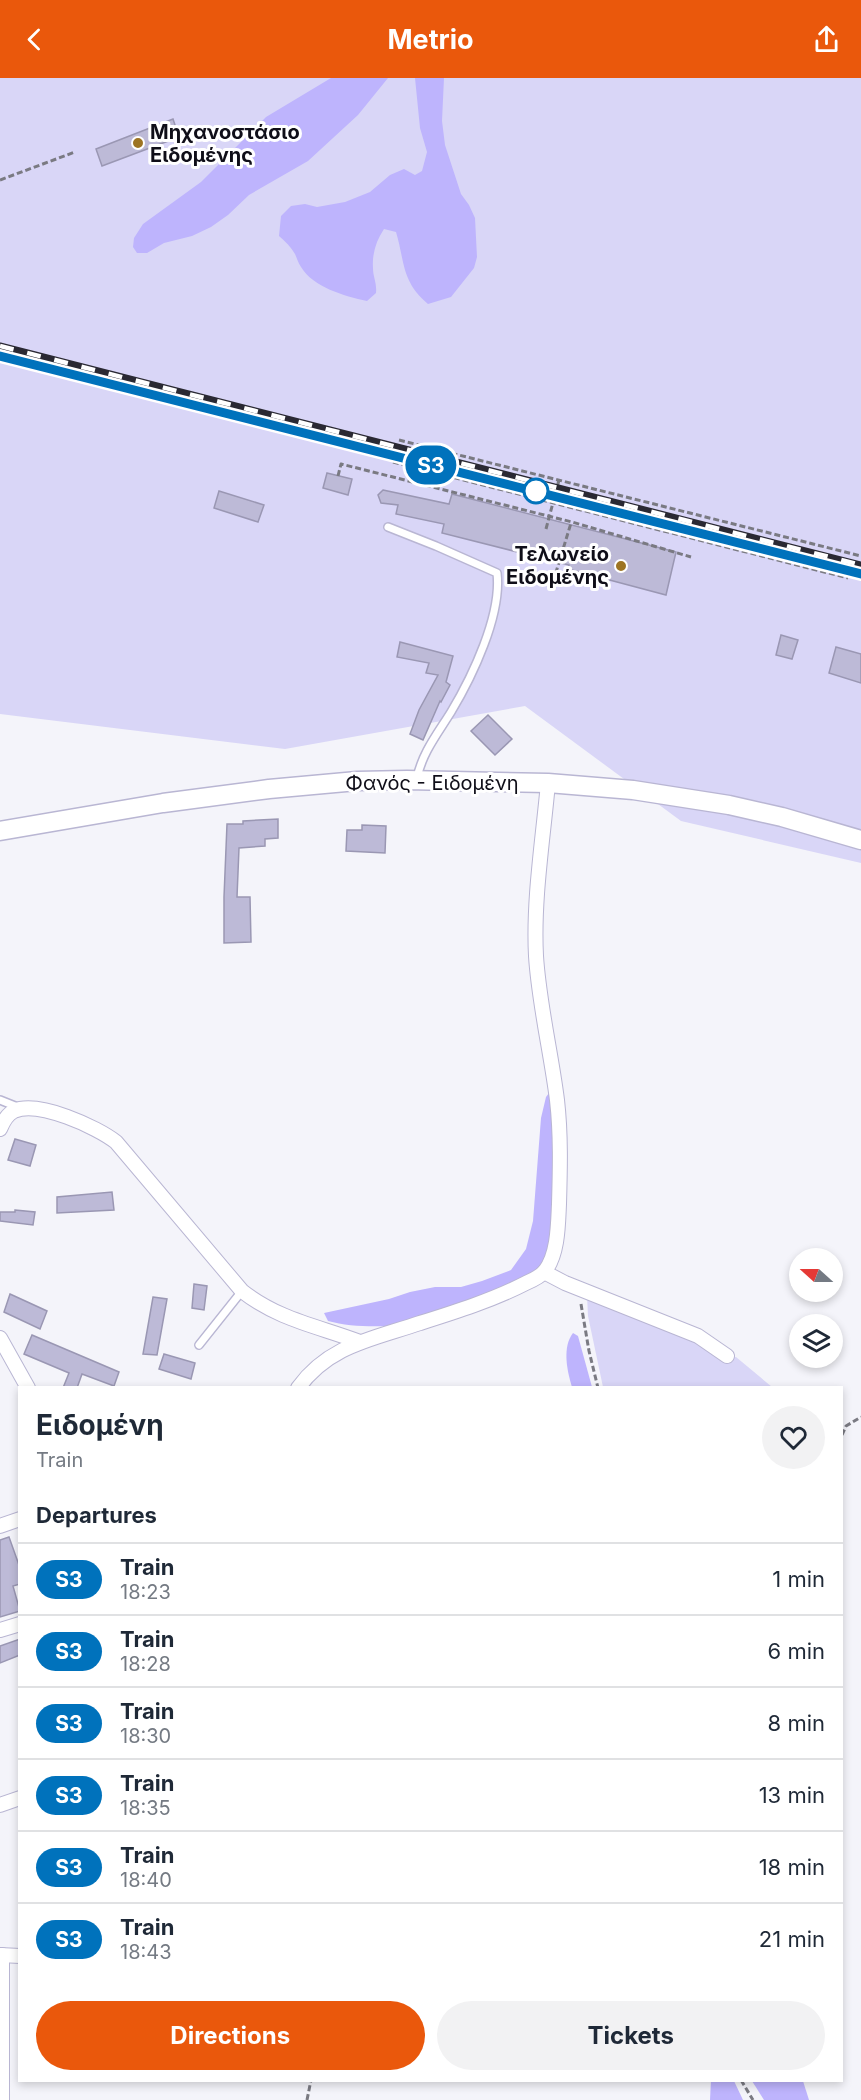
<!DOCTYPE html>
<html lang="en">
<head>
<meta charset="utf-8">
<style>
	body { margin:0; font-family:Inter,sans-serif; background:#f2f2f3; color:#1f2937; height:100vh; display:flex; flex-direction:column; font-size:22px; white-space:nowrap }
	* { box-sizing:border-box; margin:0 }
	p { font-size:20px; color:#747a83 }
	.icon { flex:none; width:33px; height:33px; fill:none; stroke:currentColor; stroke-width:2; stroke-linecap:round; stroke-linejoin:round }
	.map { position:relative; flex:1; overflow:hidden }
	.sheet { position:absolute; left:18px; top:1308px; width:825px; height:696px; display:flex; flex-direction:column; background:#fff; border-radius:0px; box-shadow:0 3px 9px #0003 }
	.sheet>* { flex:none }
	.badge { padding:0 12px; border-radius:20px; font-size:21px; line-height:39px }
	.needle { width:39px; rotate:291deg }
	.buttons { position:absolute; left:789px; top:1170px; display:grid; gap:12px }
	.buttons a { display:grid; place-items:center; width:54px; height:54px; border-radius:50%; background:#fff; box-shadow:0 3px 9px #0003; font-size:30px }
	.map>.badge { position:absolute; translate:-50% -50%; box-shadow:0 0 0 3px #fff }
	h2 { padding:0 18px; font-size:22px; line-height:54px }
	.round { display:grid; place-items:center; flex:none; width:63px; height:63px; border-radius:32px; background:#f2f2f3 }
	.head { display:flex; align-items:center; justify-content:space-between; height:102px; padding:0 18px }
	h1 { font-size:28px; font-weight:700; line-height:45px }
	.cta { display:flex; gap:12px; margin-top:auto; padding:12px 18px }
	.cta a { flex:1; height:69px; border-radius:36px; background:#ea580c; color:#fff; font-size:24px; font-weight:700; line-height:69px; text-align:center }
	.cta a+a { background:#f2f2f3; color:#1f2937 }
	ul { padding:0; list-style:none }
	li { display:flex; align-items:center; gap:18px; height:72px; padding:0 18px; border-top:2px solid #e0e1e3 }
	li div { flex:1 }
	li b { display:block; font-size:22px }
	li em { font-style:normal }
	li .badge { min-width:66px; font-weight:700; text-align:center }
	header { display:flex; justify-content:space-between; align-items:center; height:78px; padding:0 18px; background:#ea580c; color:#fff; font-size:27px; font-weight:700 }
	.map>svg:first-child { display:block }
	.green { fill:#d9d6f7 }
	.forest { fill:#beb4fd }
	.building { fill:#bdbad7; stroke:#9a97b3; stroke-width:1.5 }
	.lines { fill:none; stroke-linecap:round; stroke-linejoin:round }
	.lane-casing { stroke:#b9b6d3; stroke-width:10 }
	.street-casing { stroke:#b9b6d3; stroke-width:16 }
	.secondary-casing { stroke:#b9b6d3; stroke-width:21 }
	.path { stroke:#7a7a82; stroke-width:3; stroke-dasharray:6 3; stroke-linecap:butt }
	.lane { stroke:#fff; stroke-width:7 }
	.street { stroke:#fff; stroke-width:14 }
	.secondary { stroke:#fff; stroke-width:18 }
	.rail-casing { stroke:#2a2933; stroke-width:7 }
	.rail { stroke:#fff; stroke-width:4.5; stroke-dasharray:14; stroke-linecap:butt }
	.line-casing { stroke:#fff; stroke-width:14 }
	.line { stroke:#0072bc; stroke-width:9 }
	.poi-dot { fill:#9d7422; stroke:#fff; stroke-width:2 }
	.stop-dot { fill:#fff; stroke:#0072bc; stroke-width:3 }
	.labels { text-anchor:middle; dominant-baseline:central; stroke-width:6; stroke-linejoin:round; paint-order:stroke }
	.poi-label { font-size:20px; font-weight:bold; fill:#0f0e18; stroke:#fff; text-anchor:start }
	.street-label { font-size:20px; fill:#0f0e18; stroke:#fff }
</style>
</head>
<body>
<header><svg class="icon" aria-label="back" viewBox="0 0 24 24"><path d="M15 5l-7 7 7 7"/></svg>Metrio<svg class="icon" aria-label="share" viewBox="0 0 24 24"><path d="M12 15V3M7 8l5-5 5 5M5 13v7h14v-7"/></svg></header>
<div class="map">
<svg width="861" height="2022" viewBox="0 0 861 2022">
	<rect width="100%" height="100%" fill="#f4f4fa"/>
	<g class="green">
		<path d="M0,0H861V785L681,743L525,628L285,671L0,636Z"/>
		<path d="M587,1217L679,1253L724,1281L736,1279L772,1309H603L588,1238Z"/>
	</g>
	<g class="forest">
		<path d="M331,0H388L358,37L308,83L249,117L228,137L211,149L192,158L164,165L147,175H137L133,169L134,160L143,146L201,104L266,39Z"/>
		<path d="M415,0H444L442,43L445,67L461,116L469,127L475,140L477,179L474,190L451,219L428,226C401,203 405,184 396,154L384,151C376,163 372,176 373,190C373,199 377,205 376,215L367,223C344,218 313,209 301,189C298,185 297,180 295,176C291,169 285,163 279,158L281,138L291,128L305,126L317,129L345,124L370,114L390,97L404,91L415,97L422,93L427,74L420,50Z"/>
		<path d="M552,1011L555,1040L552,1159C548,1170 545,1183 537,1192C523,1207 409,1246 388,1248C369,1249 346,1248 328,1243L324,1235L389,1221L410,1214L435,1209H461L482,1203L511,1192L526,1171L533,1143L541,1040L546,1019Z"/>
		<path d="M573,1255L578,1258L592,1309H572C567,1293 562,1269 573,1255Z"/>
		<path d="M711,2002L734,2003L743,2022H710Z"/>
		<path d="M752,2003H803L809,2022H764Z"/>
	</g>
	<g class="building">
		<path d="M173,41L179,59L102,88L96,71Z"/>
		<path d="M327,395L352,401L348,417L323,410Z"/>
		<path d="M383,412L449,426L452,416L676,474L666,517L568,491L569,487L442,455L444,446L396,436L398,427L381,425L378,417Z"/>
		<path d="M219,413L264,427L258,444L214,430Z"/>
		<path d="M781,557L798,562L792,581L776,577Z"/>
		<path d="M400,564L453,578L446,604L450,607L441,624L440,623L423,662L410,656L419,632L438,597L426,595L429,585L397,579Z"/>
		<path d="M836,569L861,576V605L829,595Z"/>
		<path d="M488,637L512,661L495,677L471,653Z"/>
		<path d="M278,741V760L265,761V768L239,770L237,819H250L251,864L224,865V819L227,746H243V743Z"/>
		<path d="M362,747L386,748L385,775L346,773L347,752H362Z"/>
		<path d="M15,1061L36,1067L30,1088L8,1082Z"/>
		<path d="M112,1114L114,1132L57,1135V1119Z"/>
		<path d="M15,1132L35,1134L33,1147L0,1143V1134H15Z"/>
		<path d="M194,1206L207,1208L204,1232L192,1230Z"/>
		<path d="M10,1216L47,1233L40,1251L4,1234Z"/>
		<path d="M153,1219L167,1221L157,1277L143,1276Z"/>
		<path d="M32,1257L119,1294L114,1308L82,1296L77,1310H63L69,1295L24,1276Z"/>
		<path d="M164,1276L195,1285L191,1301L159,1291Z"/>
		<path d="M9,1459L20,1490V1506L13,1508L20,1533L0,1539V1462Z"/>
		<path d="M20,1561V1577L0,1585V1568Z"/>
	</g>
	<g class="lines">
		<defs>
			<g id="lane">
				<path d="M388,449L436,468L497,495C502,537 472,599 451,634C438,655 422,675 417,700"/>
				<path d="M0,1022L20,1030"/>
				<path d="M199,1267L242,1213"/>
			</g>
			<g id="street">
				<path d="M0,1051C3,1044 7,1036 14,1033C38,1022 97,1049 116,1064L242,1213C279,1242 318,1248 360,1264"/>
				<path d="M544,1194L565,1205L698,1258L727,1278"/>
				<path d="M0,1260L28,1310"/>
				<path d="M298,1310C329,1267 373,1261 420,1245C455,1234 493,1222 526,1205C533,1202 540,1199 545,1193C558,1176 558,1147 559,1126C560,1092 561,1057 557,1022C551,974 539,926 536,878C533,822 543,761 548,705"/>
				<path d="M0,1448L20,1441"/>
				<path d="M0,1552L20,1546"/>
				<path d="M0,1727L20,1720"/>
				<path d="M0,1877L20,1878"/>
				<path d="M2,1877V2022"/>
			</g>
			<path id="secondary" d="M0,753L163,725L269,711L357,703L407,702L548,705L633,712L729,727L782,739L861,762"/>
		</defs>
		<use href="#lane" class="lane-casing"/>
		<use href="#street" class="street-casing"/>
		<use href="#secondary" class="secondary-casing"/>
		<g class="path">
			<path d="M0,102L75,74"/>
			<path d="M399,362L861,478"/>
			<path d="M393,384L848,500"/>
			<path d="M338,398L341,386L572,444L691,479"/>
			<path d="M546,451L559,402"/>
			<path d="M553,504L571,445"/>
			<path d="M581,1226L589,1273L598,1310"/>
			<path d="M842,1357L846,1348L861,1339"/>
			<path d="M741,2002L753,2022"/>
			<path d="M307,2022L311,2002"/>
		</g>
		<use href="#lane" class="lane"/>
		<use href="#street" class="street"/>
		<use href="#secondary" class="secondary"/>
		<defs>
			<g id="rail">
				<path d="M0,268L861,487"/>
				<path d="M0,278L649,442"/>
			</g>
		</defs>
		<use href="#rail" class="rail-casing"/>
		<use href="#rail" class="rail"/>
	</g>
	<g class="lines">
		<defs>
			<path id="line" d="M0,278L861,496"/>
		</defs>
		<use href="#line" class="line-casing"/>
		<use href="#line" class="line"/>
	</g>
	<g class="poi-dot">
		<circle cx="138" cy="65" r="6"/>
		<circle cx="621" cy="488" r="6"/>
	</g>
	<circle class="stop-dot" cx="536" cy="413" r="12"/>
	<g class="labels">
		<g class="poi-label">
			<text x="150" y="54">Μηχανοστάσιο<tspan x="150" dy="23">Ειδομένης</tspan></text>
			<text x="609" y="476" text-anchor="end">Τελωνείο<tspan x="609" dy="23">Ειδομένης</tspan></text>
		</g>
		<g class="street-label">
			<text x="432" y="705">Φανός - Ειδομένη</text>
		</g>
	</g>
</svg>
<div class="buttons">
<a><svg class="needle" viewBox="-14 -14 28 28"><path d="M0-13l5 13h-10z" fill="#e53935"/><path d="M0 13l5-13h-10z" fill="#747a83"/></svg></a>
<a><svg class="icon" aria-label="layers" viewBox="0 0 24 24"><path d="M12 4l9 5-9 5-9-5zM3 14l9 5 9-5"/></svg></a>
</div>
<b class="badge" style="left:431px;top:387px;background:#0072bc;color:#fff">S3</b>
<section class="sheet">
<div class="head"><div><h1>Ειδομένη</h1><p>Train</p></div><a class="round"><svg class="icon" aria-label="heart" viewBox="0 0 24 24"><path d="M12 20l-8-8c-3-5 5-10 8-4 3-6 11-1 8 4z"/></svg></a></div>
<h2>Departures</h2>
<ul>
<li><span class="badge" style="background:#0072bc;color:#fff">S3</span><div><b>Train</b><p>18:23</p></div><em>1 min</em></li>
<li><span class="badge" style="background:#0072bc;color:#fff">S3</span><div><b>Train</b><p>18:28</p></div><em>6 min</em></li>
<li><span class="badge" style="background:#0072bc;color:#fff">S3</span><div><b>Train</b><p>18:30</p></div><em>8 min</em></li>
<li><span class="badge" style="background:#0072bc;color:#fff">S3</span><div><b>Train</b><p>18:35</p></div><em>13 min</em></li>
<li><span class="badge" style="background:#0072bc;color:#fff">S3</span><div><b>Train</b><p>18:40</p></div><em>18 min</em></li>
<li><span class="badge" style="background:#0072bc;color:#fff">S3</span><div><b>Train</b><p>18:43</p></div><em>21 min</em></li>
</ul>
<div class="cta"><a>Directions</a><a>Tickets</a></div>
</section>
</div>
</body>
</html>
